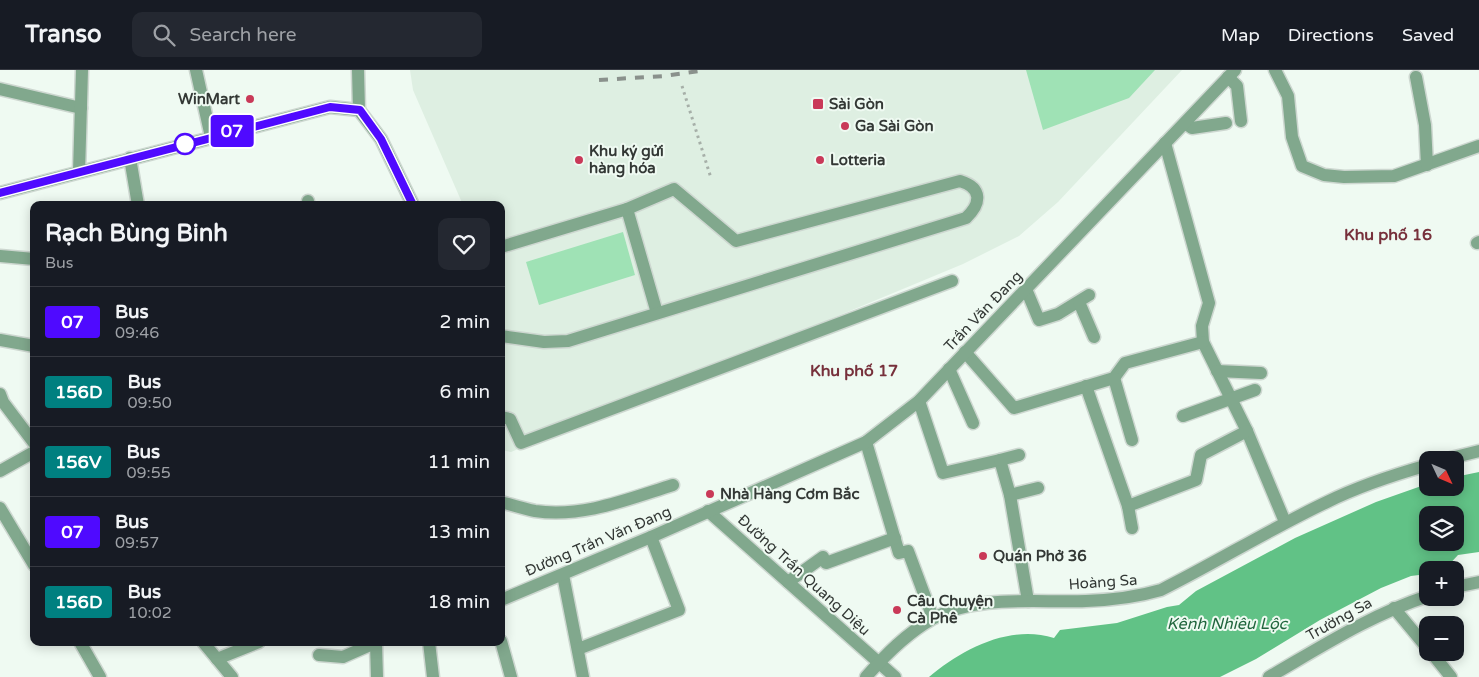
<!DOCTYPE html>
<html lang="en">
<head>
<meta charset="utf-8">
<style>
	body { margin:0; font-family:"Varela Round",sans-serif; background:#242831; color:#f1f3f6; height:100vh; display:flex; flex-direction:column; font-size:19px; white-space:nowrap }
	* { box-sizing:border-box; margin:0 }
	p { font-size:16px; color:#9ea1a6 }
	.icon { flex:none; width:28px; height:28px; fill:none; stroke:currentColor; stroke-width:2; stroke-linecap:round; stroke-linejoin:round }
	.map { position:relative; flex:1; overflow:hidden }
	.side { position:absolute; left:30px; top:131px; width:475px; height:445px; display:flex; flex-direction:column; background:#171b24; border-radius:10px; box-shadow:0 2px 12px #0003 }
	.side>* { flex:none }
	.badge { padding:0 10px; border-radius:4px; font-size:18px; line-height:32px }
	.needle { width:32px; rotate:134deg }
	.buttons { position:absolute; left:1419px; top:381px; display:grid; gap:10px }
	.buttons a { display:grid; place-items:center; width:45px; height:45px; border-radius:10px; background:#171b24; box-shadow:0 2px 12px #0003; font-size:25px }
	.map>.badge { position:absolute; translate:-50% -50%; box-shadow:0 0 0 2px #fff }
	.round { display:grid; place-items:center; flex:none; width:52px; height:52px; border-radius:10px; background:#242831 }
	.head { display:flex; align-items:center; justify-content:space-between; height:85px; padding:0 15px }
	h1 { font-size:24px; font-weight:700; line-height:38px }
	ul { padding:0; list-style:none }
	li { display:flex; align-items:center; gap:15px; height:70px; padding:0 15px; border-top:1px solid #363941 }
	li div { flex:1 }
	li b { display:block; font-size:19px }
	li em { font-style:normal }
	li .badge { min-width:55px; font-weight:700; text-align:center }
	header { display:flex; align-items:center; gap:30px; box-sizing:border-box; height:70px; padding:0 25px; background:#171b24; border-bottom:1px solid #363941 }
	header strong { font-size:24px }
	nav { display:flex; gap:28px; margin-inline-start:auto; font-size:18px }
	.search { width:350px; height:45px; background:#242831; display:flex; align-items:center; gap:12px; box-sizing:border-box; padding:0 18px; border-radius:10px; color:#9ea1a6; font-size:19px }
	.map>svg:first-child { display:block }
	.built { fill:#deefe2 }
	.green { fill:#9fe2b5 }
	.water { fill:#61c286; fill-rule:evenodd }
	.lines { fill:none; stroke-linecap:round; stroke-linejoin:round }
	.minor-casing { stroke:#cdd7d0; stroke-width:15 }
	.path { stroke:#a6afa8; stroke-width:3; stroke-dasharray:2.5 4; stroke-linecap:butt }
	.minor { stroke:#81a88d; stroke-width:12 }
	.rail { stroke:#8a918c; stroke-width:4; stroke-dasharray:9 9; stroke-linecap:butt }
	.line-casing { stroke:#fff; stroke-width:11 }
	.line { stroke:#4f0aff; stroke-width:8 }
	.poi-dot { fill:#c93958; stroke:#effaf2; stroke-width:2 }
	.stop-dot { fill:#fff; stroke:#4f0aff; stroke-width:2.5 }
	.labels { text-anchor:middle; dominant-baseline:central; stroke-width:4; stroke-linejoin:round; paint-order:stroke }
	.poi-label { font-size:15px; font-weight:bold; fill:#333835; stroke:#effaf2; text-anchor:start }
	.street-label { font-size:15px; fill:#333835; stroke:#effaf2 }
	.neighbourhood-label { font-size:16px; font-weight:bold; fill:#77303b; stroke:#effaf2 }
	.water-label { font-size:16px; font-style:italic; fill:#21663e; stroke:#effaf2 }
</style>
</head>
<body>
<header>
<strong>Transo</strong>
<div class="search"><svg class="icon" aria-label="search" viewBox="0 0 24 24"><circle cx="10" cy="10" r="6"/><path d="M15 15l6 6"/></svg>Search here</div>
<nav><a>Map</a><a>Directions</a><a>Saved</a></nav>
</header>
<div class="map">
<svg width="1479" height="607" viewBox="0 0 1479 607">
	<rect width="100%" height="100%" fill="#effaf2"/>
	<path class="built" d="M410,0H1182L1058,132L1019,166L963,194L511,382L501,380V135H463L413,20Z"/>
	<g class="green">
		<path d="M1026,0H1155L1129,28L1043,60Z"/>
		<path d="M623,162L635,205L539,235L526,192Z"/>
	</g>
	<path class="water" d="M1479,402V482L1458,485L1444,500H1428L1427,504L1411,506L1381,518L1320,550L1256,589L1220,607H929C962,579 1010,554 1054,568L1060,560L1117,553L1167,537L1179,535L1196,521L1295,468L1376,432L1427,414L1428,418H1455V407ZM1428,445H1455V472H1428Z"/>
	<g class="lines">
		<defs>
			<g id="minor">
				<path d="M196,0L211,67"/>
				<path d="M358,0L359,40"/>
				<path d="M1275,0L1288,26L1292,67L1302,96L1324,105L1344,107L1394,106L1479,76"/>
				<path d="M1228,7L1237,16L1241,51"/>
				<path d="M1416,7L1425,55L1427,95"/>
				<path d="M0,19L81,38"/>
				<path d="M1185,53L1192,58L1226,53"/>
				<path d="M1165,73L1209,233L1202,256L1203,272L1247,361L1285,452"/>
				<path d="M130,88L138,135"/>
				<path d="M79,102L82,0"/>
				<path d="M0,123L330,37L359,40L381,69L413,135"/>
				<path d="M308,135V131"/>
				<path d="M627,139L657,243"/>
				<path d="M1477,173L1479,172"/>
				<path d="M501,177L627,139L674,119L736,171L960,111C983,118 981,134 966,148L568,271L544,272L501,266"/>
				<path d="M0,186L34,189"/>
				<path d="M1026,219L1039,250L1058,244L1089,225"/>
				<path d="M1079,232L1094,267"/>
				<path d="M0,270L34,276"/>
				<path d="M965,282L1014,338L1114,308L1125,293L1203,272"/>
				<path d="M949,299L973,353"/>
				<path d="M1217,301L1261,303"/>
				<path d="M1114,308L1132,370"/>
				<path d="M1086,316L1128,436L1132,458"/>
				<path d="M0,324L3,332L34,373"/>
				<path d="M919,331L943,403L1000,390L1010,425L1028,531"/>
				<path d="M1183,346L1255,320"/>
				<path d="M501,347L510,349L521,373L952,211"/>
				<path d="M866,372L899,483L908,481L933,548"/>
				<path d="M1000,390L1019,385"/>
				<path d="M1443,390L1479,381"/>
				<path d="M0,401L34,382"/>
				<path d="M1010,425L1038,418"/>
				<path d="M501,432C512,435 524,439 535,441C583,448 628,429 673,415"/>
				<path d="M1128,436L1196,410L1201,385L1247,361"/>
				<path d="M0,438L34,495"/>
				<path d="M708,441L895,607"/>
				<path d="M563,505L583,607"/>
				<path d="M788,512L823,487L826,493L895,468"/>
				<path d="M1455,517L1479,512"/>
				<path d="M501,530L651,467L866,372L919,331L1235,0"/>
				<path d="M1394,538L1428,579"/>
				<path d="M501,571L511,607"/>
				<path d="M80,572L100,607"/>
				<path d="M203,572L232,607"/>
				<path d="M429,572L433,607"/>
				<path d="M376,574L377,607"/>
				<path d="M578,579L679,540L651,467"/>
				<path d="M1431,582L1451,607"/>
				<path d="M319,585L343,587L377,572"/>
				<path d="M217,589L259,572"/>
				<path d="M866,607C886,584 906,564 932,549C978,524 1036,533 1086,531C1112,530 1137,527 1161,520C1217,492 1270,459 1327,432C1359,416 1393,405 1428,395"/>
				<path d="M1269,607C1321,577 1370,545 1428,526"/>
			</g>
		</defs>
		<use href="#minor" class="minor-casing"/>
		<path class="path" d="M682,16L711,108"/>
		<use href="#minor" class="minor"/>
		<path class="rail" d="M599,10L664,6L706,0"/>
	</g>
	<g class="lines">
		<defs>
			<path id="line" d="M0,123L330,37L360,40L381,69L413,135"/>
		</defs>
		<use href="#line" class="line-casing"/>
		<use href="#line" class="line"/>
	</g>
	<g class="poi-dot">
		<circle cx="250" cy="29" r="5"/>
		<rect x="812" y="28" width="12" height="12" rx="2.5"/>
		<circle cx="845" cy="56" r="5"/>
		<circle cx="579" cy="90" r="5"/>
		<circle cx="820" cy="90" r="5"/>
		<circle cx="710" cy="424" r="5"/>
		<circle cx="983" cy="486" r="5"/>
		<circle cx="897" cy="540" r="5"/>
	</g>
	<circle class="stop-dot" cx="185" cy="74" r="10"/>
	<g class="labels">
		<g class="poi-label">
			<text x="240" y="29" text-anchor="end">WinMart</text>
			<text x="829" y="34">Sài Gòn</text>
			<text x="855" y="56">Ga Sài Gòn</text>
			<text x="589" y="81">Khu ký gửi<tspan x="589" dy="17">hàng hóa</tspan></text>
			<text x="830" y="90">Lotteria</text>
			<text x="720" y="424">Nhà Hàng Cơm Bắc</text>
			<text x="993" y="486">Quán Phở 36</text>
			<text x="907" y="531">Câu Chuyện<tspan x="907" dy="17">Cà Phê</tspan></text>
		</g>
		<g class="street-label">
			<text transform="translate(983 241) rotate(-46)">Trần Văn Ðang</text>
			<text transform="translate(598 471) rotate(-23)">Đường Trần Văn Đang</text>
			<text transform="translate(804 505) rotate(42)">Đường Trần Quang Diệu</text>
			<text transform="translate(1103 512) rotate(-4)">Hoàng Sa</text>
			<text transform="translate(1339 549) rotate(-29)">Trường Sa</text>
		</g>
		<g class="neighbourhood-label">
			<text x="1388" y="165">Khu phố 16</text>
			<text x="854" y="301">Khu phố 17</text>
		</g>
		<g class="water-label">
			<text x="1227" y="554">Kênh Nhiêu Lộc</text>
		</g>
	</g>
</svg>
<div class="buttons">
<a><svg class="needle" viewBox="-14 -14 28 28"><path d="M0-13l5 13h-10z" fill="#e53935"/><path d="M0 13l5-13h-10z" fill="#9ea1a6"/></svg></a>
<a><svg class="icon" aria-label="layers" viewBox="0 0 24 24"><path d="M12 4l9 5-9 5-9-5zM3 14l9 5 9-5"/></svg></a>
<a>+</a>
<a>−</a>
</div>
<b class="badge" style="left:232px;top:61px;background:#4f0aff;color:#fff">07</b>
<section class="side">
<div class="head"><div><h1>Rạch Bùng Binh</h1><p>Bus</p></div><a class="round"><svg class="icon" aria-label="heart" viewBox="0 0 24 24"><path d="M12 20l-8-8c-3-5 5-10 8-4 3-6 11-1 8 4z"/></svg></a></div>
<ul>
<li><span class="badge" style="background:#4f0aff;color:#fff">07</span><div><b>Bus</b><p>09:46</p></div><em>2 min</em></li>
<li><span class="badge" style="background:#008080;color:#fff">156D</span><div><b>Bus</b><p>09:50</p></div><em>6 min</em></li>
<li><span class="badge" style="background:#008080;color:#fff">156V</span><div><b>Bus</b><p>09:55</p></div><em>11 min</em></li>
<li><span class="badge" style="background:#4f0aff;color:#fff">07</span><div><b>Bus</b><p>09:57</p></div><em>13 min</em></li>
<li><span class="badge" style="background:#008080;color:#fff">156D</span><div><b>Bus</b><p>10:02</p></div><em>18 min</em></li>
</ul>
</section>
</div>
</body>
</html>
